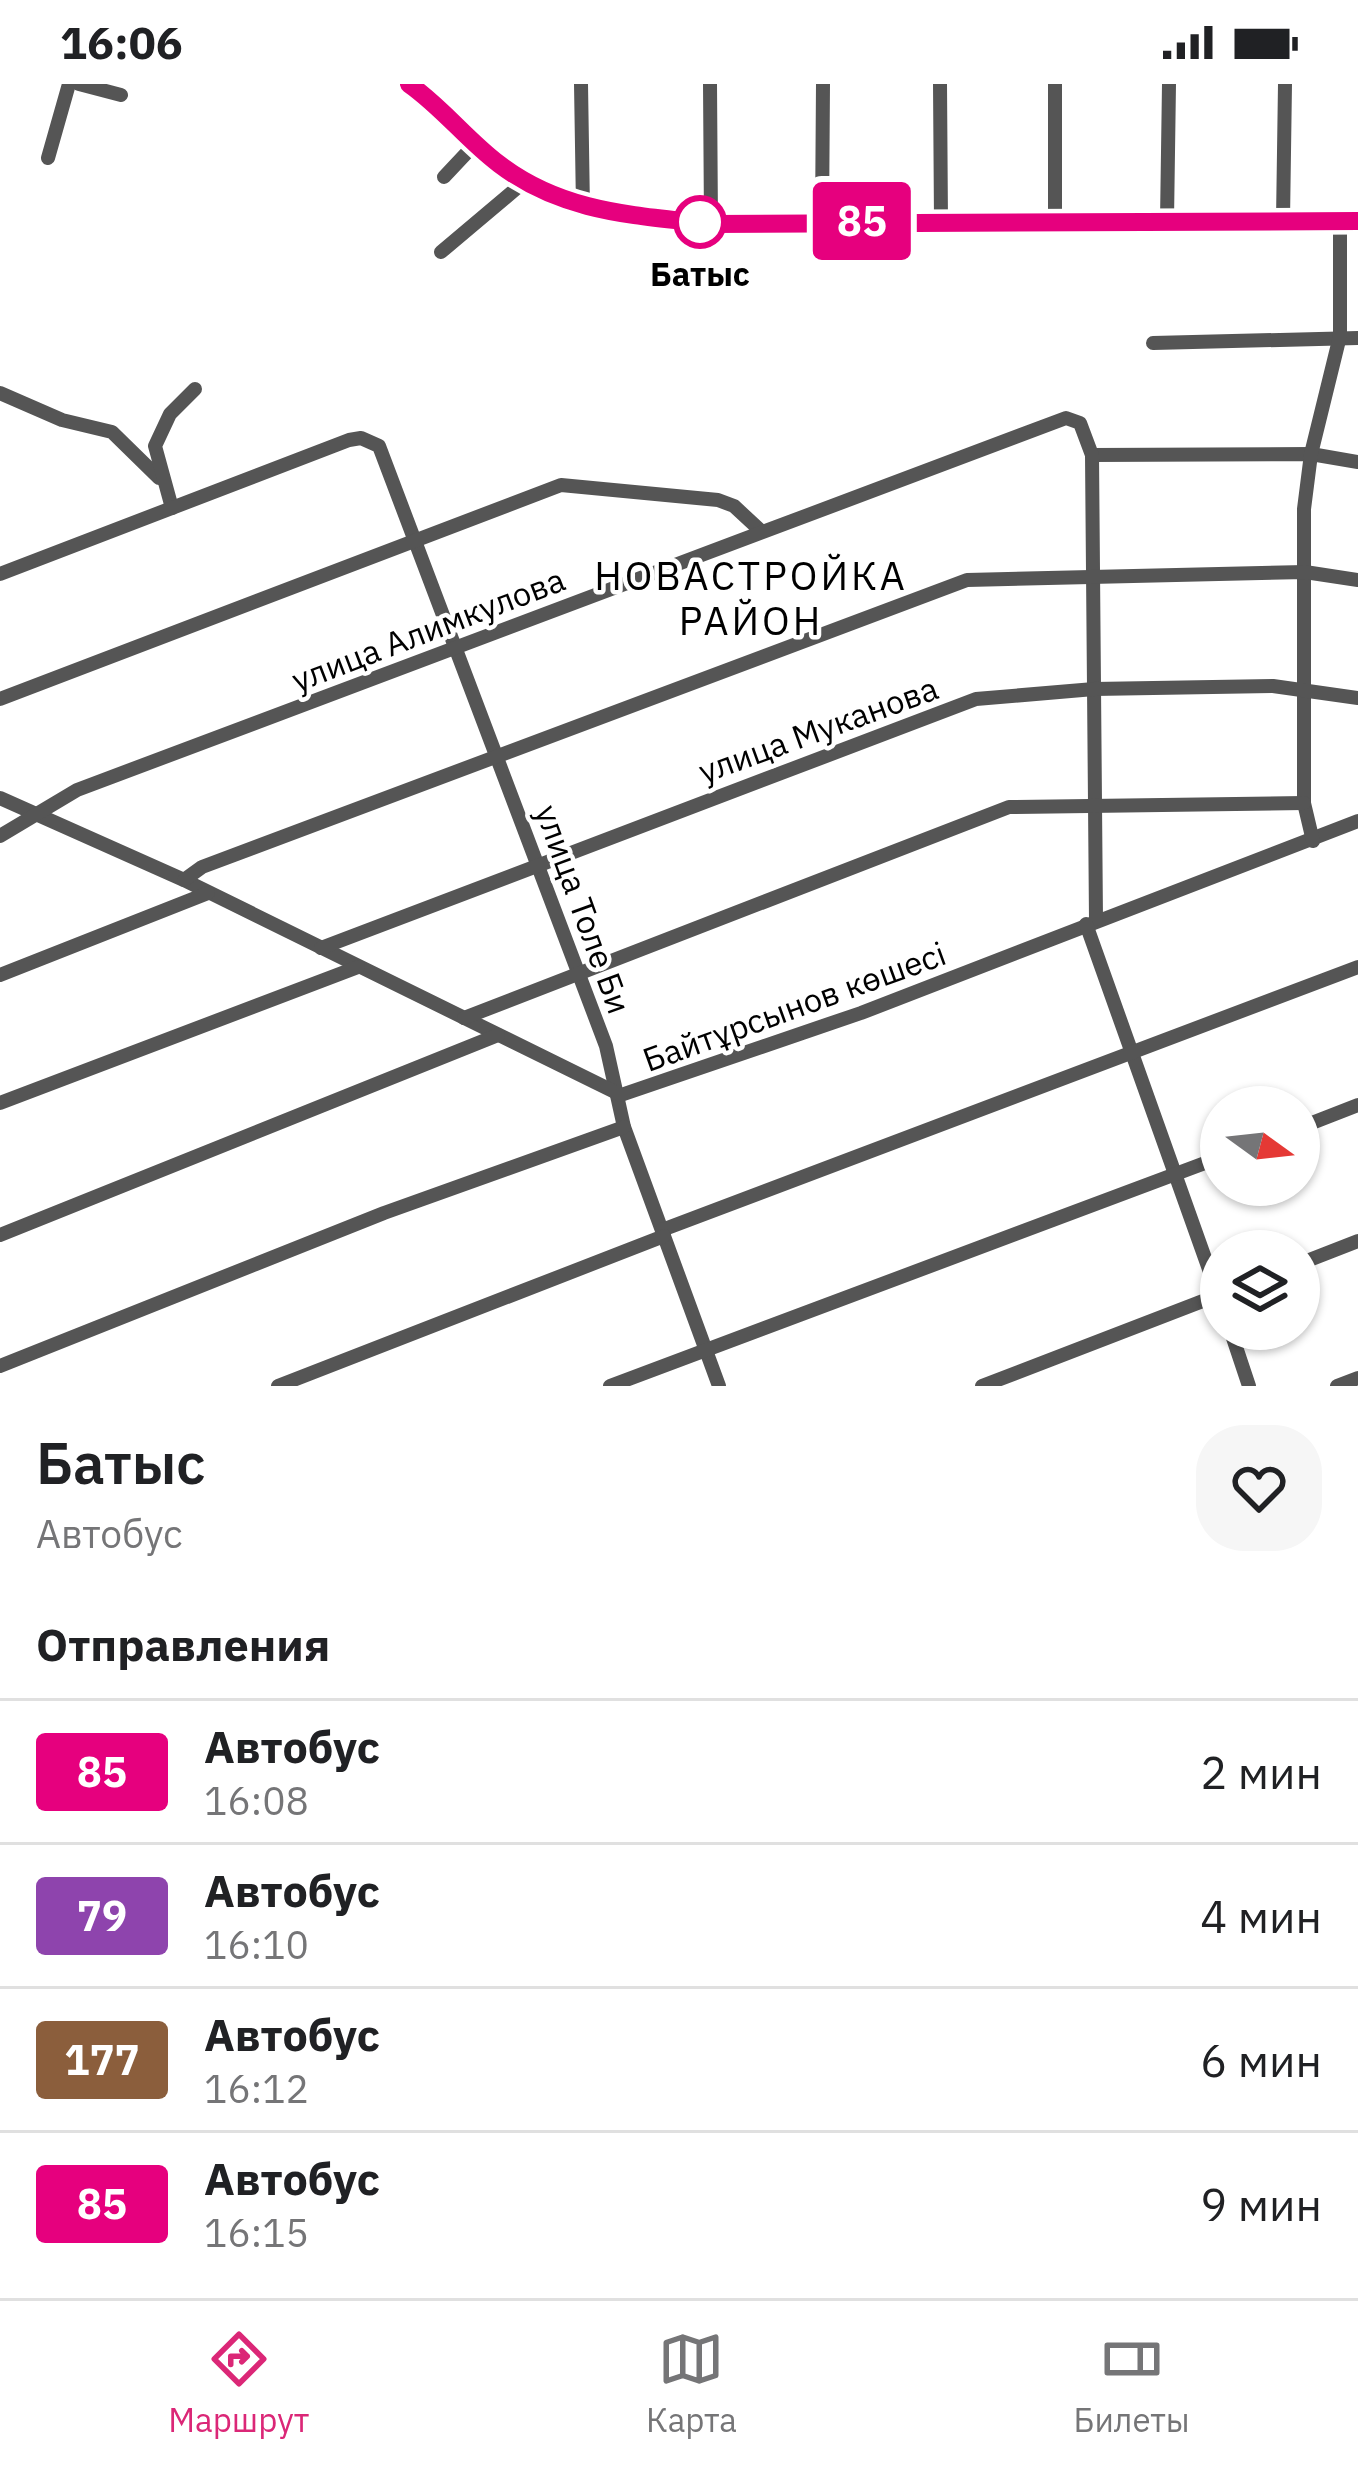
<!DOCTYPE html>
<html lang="ru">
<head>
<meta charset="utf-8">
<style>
	body { margin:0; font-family:"IBM Plex Sans",sans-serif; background:#f6f6f6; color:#202124; height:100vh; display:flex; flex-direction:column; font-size:45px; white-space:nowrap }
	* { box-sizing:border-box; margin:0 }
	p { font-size:39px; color:#757577 }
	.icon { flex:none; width:66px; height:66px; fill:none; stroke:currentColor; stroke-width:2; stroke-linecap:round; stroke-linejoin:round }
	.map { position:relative; height:1302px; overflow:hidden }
	.side { display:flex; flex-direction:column; background:#fff; flex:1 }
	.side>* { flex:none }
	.badge { padding:0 24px; border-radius:9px; font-size:42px; line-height:78px }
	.needle { width:78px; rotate:105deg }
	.buttons { position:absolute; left:1200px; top:1002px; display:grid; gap:24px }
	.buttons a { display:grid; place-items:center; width:120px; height:120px; border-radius:50%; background:#fff; box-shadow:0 3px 9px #0004; font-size:60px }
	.map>.badge { position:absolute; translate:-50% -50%; box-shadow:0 0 0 6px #fff }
	h2 { padding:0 36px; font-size:45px; line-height:108px }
	.round { display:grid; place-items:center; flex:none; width:126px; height:126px; border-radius:48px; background:#f6f6f6 }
	.summary { display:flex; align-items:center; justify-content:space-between; height:204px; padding:0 36px }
	h1 { font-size:57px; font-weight:600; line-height:90px }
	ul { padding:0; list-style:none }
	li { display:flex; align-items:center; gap:36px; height:144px; padding:0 36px; border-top:3px solid #e0e0e0 }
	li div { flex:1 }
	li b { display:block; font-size:45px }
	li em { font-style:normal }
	li .badge { min-width:132px; font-weight:700; text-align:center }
	.status { display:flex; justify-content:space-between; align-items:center; height:84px; padding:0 60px; background:#fff; direction:ltr }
	.status svg { height:33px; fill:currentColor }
	.tab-bar { display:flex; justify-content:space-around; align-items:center; height:168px; border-top:3px solid #e0e0e0; background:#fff; font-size:33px; color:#757577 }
	.tab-bar a { display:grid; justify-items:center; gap:6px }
	.tab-bar .on { color:#db2777 }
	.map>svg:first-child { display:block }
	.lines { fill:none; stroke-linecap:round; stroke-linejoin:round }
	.minor { stroke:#555; stroke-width:14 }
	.line-casing { stroke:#fff; stroke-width:27 }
	.line { stroke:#e6007e; stroke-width:18 }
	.stop-dot { fill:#fff; stroke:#e6007e; stroke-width:6 }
	.labels { text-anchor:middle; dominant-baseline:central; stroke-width:9; stroke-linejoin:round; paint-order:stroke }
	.stop-label { font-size:33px; font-weight:bold; fill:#000; stroke:#fff }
	.street-label { font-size:33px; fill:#000; stroke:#fff }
	.quarter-label { font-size:39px; letter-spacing:3px; fill:#000; stroke:#fff }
</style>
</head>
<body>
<div class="status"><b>16:06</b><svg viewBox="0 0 49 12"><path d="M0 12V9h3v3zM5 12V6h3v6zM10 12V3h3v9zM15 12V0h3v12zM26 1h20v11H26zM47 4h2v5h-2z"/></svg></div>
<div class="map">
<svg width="1358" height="1302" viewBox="0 0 1358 1302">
	<rect width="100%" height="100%" fill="#fff"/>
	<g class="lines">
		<g class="minor">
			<path d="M79,0L121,11"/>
			<path d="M409,0C442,23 467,56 499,81C563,129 634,132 711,139L1358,137"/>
			<path d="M581,0L583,124"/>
			<path d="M710,0L711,139"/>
			<path d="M940,0L941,137"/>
			<path d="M48,74L69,0"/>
			<path d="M444,93L475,60"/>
			<path d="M1055,136V0"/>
			<path d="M1167,136L1169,0"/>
			<path d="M1283,136L1285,0"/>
			<path d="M822,137L823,0"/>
			<path d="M441,168L524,98"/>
			<path d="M1153,259L1358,254"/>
			<path d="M0,309L62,336L112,348L159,394"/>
			<path d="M1092,371L1311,370L1358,378"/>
			<path d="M172,424L155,362L170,330L195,305"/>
			<path d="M0,490L349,356L361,354L379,362L606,962L624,1043L719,1302"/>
			<path d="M0,615L561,401L718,416L734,422L761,447"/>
			<path d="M0,714L184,796L621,1011L861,929L1358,737"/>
			<path d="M0,752L77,706L1066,334L1080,339L1092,371L1096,835"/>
			<path d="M1313,757L1304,719V425L1311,370L1340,252V137"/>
			<path d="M184,796L202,783L967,496L1305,488L1358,496"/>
			<path d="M1086,840L1221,1219"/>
			<path d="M321,864L976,615L1094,605L1273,602L1358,614"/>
			<path d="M0,891L208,809"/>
			<path d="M464,934L1009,723L1304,719"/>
			<path d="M0,1019L358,883"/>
			<path d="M1299,1044L1358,1021"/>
			<path d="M662,1146L1358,883"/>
			<path d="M0,1151L498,951"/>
			<path d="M1299,1180L1358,1157"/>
			<path d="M1230,1245L1249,1302"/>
			<path d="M0,1282L384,1129L624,1043"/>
			<path d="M278,1302L664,1152"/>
			<path d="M610,1302L1221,1073"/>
			<path d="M982,1302L1221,1210"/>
			<path d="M1337,1302L1358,1294"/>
		</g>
	</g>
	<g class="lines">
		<defs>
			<path id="line" d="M409,0C442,23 467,56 499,80C563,129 634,131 710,140L1358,137"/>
		</defs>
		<use href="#line" class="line-casing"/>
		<use href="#line" class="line"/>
	</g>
	<circle class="stop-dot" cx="700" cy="138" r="24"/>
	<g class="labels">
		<g class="stop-label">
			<text x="700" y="189">Батыс</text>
		</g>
		<g class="street-label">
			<text transform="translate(428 545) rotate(-21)">улица Алимкулова</text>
			<text transform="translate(818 645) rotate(-20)">улица Муканова</text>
			<text transform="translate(584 825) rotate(70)">улица Толе Би</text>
			<text transform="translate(794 922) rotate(-20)">Байтұрсынов көшесі</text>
		</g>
		<g class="quarter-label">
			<text x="751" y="491">НОВАСТРОЙКА<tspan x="751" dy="45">РАЙОН</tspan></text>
		</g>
	</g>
</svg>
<div class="buttons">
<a><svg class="needle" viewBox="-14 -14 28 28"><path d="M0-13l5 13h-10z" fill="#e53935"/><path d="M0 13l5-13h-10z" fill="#757577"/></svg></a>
<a><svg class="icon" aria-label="layers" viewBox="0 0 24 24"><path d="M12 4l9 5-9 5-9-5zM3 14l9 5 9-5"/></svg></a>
</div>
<b class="badge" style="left:862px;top:137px;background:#e6007e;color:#fff">85</b>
</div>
<section class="side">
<div class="summary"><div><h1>Батыс</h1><p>Автобус</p></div><a class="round"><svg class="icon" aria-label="heart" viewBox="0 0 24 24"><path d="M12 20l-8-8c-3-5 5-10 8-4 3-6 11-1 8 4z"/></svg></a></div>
<h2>Отправления</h2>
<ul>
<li><span class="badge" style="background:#e6007e;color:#fff">85</span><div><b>Автобус</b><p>16:08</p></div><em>2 мин</em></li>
<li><span class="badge" style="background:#8e44ad;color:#fff">79</span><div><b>Автобус</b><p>16:10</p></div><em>4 мин</em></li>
<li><span class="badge" style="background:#8b5e3c;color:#fff">177</span><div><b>Автобус</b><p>16:12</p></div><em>6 мин</em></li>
<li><span class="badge" style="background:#e6007e;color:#fff">85</span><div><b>Автобус</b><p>16:15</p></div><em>9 мин</em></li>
</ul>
</section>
<nav class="tab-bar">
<a class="on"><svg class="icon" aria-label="directions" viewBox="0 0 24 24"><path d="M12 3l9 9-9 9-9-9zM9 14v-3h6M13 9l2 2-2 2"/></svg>Маршрут</a>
<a><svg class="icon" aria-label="map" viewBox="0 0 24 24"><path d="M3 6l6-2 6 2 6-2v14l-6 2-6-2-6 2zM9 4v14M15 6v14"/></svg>Карта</a>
<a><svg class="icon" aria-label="tickets" viewBox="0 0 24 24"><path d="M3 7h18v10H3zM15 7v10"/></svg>Билеты</a>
</nav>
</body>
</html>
